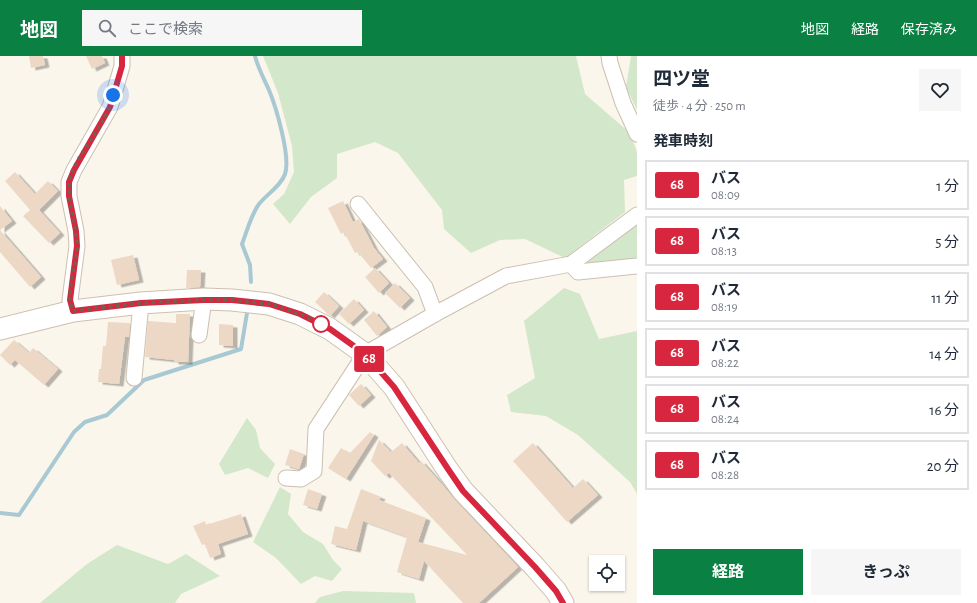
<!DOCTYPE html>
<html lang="ja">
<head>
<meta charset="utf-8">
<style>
	body { margin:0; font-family:"Alegreya Sans","Noto Sans JP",sans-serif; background:#f6f6f7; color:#1f2937; height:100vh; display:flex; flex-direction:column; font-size:15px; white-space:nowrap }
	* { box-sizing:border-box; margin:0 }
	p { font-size:13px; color:#747a83 }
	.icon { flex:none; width:22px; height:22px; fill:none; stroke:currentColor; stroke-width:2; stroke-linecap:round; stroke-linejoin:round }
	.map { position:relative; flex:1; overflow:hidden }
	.drawer { display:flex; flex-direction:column; background:#fff; width:340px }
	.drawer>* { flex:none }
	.badge { padding:0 8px; border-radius:3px; font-size:14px; line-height:26px }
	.controls { position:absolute; left:589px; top:499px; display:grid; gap:8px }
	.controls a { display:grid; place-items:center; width:36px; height:36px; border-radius:0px; background:#fff; box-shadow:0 1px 3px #0004; font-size:20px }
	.you { position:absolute; width:20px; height:20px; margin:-10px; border:3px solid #fff; border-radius:50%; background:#1a73e8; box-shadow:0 0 0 6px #1a73e833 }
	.map>.badge { position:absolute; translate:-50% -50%; box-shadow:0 0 0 2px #fff }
	h2 { padding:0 16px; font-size:15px; line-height:36px }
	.round { display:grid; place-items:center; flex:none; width:42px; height:42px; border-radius:0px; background:#f6f6f7 }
	.summary { display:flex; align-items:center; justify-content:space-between; height:68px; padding:0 16px }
	h1 { font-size:19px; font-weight:700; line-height:30px }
	.cta { display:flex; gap:8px; margin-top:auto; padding:8px 16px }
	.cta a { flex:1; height:46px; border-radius:0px; background:#0b8043; color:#fff; font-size:16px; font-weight:700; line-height:46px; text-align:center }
	.cta a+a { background:#f6f6f7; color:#1f2937 }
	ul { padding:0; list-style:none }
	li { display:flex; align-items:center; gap:12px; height:50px; margin:0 8px 6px; padding:0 8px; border:2px solid #e0e1e3; border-radius:0px }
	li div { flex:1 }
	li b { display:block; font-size:15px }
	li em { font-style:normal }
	li .badge { min-width:44px; font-weight:700; text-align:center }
	header { display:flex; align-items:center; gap:24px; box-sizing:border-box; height:56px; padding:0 20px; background:#0b8043; color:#fff }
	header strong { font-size:19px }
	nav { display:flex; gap:22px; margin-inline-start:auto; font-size:14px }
	.search { width:280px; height:36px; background:#f6f6f7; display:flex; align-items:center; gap:10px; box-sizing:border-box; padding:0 14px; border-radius:0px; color:#747a83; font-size:15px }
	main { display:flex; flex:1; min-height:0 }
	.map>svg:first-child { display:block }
	.green { fill:#d3e7ca }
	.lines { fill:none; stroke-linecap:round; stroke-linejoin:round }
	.stream { stroke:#a8c9d3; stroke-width:4 }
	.building { fill:#edd8c5; filter:url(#shadow) }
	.street-casing { stroke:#ccbfb1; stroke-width:17 }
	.secondary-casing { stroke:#cec0af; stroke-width:23 }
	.street { stroke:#fff; stroke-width:15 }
	.secondary { stroke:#fff; stroke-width:21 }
	.line-casing { stroke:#fff; stroke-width:9 }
	.line { stroke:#d7263d; stroke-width:6 }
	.walk { stroke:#736050; stroke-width:4; stroke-dasharray:0 7.2 }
	.stop-dot { fill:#fff; stroke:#d7263d; stroke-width:2 }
</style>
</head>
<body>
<header>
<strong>地図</strong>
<div class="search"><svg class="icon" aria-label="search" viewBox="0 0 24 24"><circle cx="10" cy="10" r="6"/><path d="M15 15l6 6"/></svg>ここで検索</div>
<nav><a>地図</a><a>経路</a><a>保存済み</a></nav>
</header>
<main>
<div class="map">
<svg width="637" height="547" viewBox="0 0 637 547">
	<defs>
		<filter id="shadow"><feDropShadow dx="4.5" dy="2.5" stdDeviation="0" flood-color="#0004"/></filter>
	</defs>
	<rect width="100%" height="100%" fill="#fbf6eb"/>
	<g class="green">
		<path d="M263,0H576L585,38L630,77L637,96V120L624,124L625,156L565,202L525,183L500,184L471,197L444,173L442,154L398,97L375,86L337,98V122L311,141L290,168L273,148L284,138L294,116L292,90L278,37Z"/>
		<path d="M631,0H637V54L626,31Z"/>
		<path d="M637,166V204L591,210L586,204Z"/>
		<path d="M564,232L580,238L599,283L637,275V438L630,426L578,379L546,360L511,356L507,339L535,322L524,265Z"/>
		<path d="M247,362L256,374L260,392L275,408L268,422L248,412L225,419L219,408Z"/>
		<path d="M280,431L291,438L288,458L303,476L323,488L333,504L342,513L332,525L315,520L301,528L276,502L253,486Z"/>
		<path d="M117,489L168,508L186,498L220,520L181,538L175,547H40L87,508Z"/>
		<path d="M343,535L414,537L416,547H315L320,541Z"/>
	</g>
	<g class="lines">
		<g class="stream">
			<path d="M251,226L250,209L242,188C247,175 251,159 259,148C267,138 281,130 285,118C291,101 276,51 269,34C264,23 258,12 255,0"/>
			<path d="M0,457L19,459L74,376L85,366L107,359L144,324L241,293L247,257"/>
		</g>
	</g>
	<g class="building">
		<path d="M29,0H43L45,9L31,12Z"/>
		<path d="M86,0H102L105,7L92,13Z"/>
		<path d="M15,116L35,138L48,125L58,135L39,154L60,177L49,187L23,160L30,154L5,125Z"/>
		<path d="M343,145L353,166L359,163L360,165L374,192L383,203L371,212L358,196L355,197L344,176L341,178L328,152Z"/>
		<path d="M0,150L12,165L0,174L41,221L30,231L0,196Z"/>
		<path d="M133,199L139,224L117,229L111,204Z"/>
		<path d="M375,212L389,227L379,237L365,221Z"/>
		<path d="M187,214H201L200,231L186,232Z"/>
		<path d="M395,227L410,242L400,252L385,237Z"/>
		<path d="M324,236L339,250L330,260L315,246Z"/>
		<path d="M354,243L364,254L349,268L339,258Z"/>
		<path d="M374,255L387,271L377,280L364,264Z"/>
		<path d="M176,258H190L188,306H174V304L145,301L148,265L176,267Z"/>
		<path d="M108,266L130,267L129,281H125L119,328L98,326L99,313H101L103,290H106Z"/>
		<path d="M219,268L233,269V290L219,289Z"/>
		<path d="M14,284L29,297L33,292L58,313L44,329L15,304L10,309L0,299Z"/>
		<path d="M361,328L371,339L359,350L349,339Z"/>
		<path d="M370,376L374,379L346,423L328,412L341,392L350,397Z"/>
		<path d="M379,384L391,396L402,387L419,407L421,405L446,433L454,443L518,511L479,547H463L424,505L419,523L397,516L407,481L363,465L356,494L331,488L335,470L347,473L361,433L381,441L379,444L426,462L418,486L467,499L389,417L385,420L371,405Z"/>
		<path d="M533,387L573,432L583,423L598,439L567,466L513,405Z"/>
		<path d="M290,393L304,398L299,413L285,409Z"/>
		<path d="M308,433L322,438L317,453L303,449Z"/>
		<path d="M241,458L248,478L218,488L221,498L210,502L205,488L202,489L193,470L205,465L206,469Z"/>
	</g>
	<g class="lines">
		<defs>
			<g id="street">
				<path d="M609,0L610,7L623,47L637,78"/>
				<path d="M358,148L425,231L435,258"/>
				<path d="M571,208L578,216L637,210"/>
				<path d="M73,255L70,244L77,190L76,175L69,140V126L74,114L110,51L122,10V0"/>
				<path d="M199,279L204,243"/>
				<path d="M134,322L141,247"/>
				<path d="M286,422L301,423L314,415L316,373L365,298L435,258L506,220L571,208L637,159"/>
			</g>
			<path id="secondary" d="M0,273L73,255L141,247L204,243L232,244L269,248L300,258L330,273L365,298L394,331L447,413L463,435L535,511L556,535L563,547"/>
		</defs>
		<use href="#street" class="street-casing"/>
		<use href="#secondary" class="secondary-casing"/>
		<use href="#street" class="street"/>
		<use href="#secondary" class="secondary"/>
	</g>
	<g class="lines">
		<defs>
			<path id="line" d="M122,0V10L110,51L74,114L69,126V140L76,175L77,190L70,244L73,255L141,247L204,244H232L269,248L300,258L330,273L365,298L394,331L448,413L463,435L535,511L556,535L563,547"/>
		</defs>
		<use href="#line" class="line-casing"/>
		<use href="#line" class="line"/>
		<path class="walk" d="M113,39C107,67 85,88 73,114C62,138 77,164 77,189C77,207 69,225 70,243C70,247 72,251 73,255L141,247L204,244H232L269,248L300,258L321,268"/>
	</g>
	<circle class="stop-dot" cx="321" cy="268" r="8"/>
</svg>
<div class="controls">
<a><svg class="icon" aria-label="locate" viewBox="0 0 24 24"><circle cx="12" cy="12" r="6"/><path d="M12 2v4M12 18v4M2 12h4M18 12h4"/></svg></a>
</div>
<div class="you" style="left:113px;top:39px"></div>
<b class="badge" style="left:369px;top:303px;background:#d7263d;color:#fff">68</b>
</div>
<section class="drawer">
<div class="summary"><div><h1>四ツ堂</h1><p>徒歩 · 4 分 · 250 m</p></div><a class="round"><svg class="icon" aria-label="heart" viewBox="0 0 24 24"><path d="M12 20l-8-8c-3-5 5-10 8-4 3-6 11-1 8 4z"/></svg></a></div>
<h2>発車時刻</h2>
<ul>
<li><span class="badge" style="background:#d7263d;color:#fff">68</span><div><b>バス</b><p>08:09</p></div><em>1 分</em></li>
<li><span class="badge" style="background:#d7263d;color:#fff">68</span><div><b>バス</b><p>08:13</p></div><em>5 分</em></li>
<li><span class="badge" style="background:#d7263d;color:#fff">68</span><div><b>バス</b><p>08:19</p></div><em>11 分</em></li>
<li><span class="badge" style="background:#d7263d;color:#fff">68</span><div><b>バス</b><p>08:22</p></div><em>14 分</em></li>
<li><span class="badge" style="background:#d7263d;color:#fff">68</span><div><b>バス</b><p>08:24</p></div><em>16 分</em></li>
<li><span class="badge" style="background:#d7263d;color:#fff">68</span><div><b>バス</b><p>08:28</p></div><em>20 分</em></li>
</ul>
<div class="cta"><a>経路</a><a>きっぷ</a></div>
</section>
</main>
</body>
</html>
